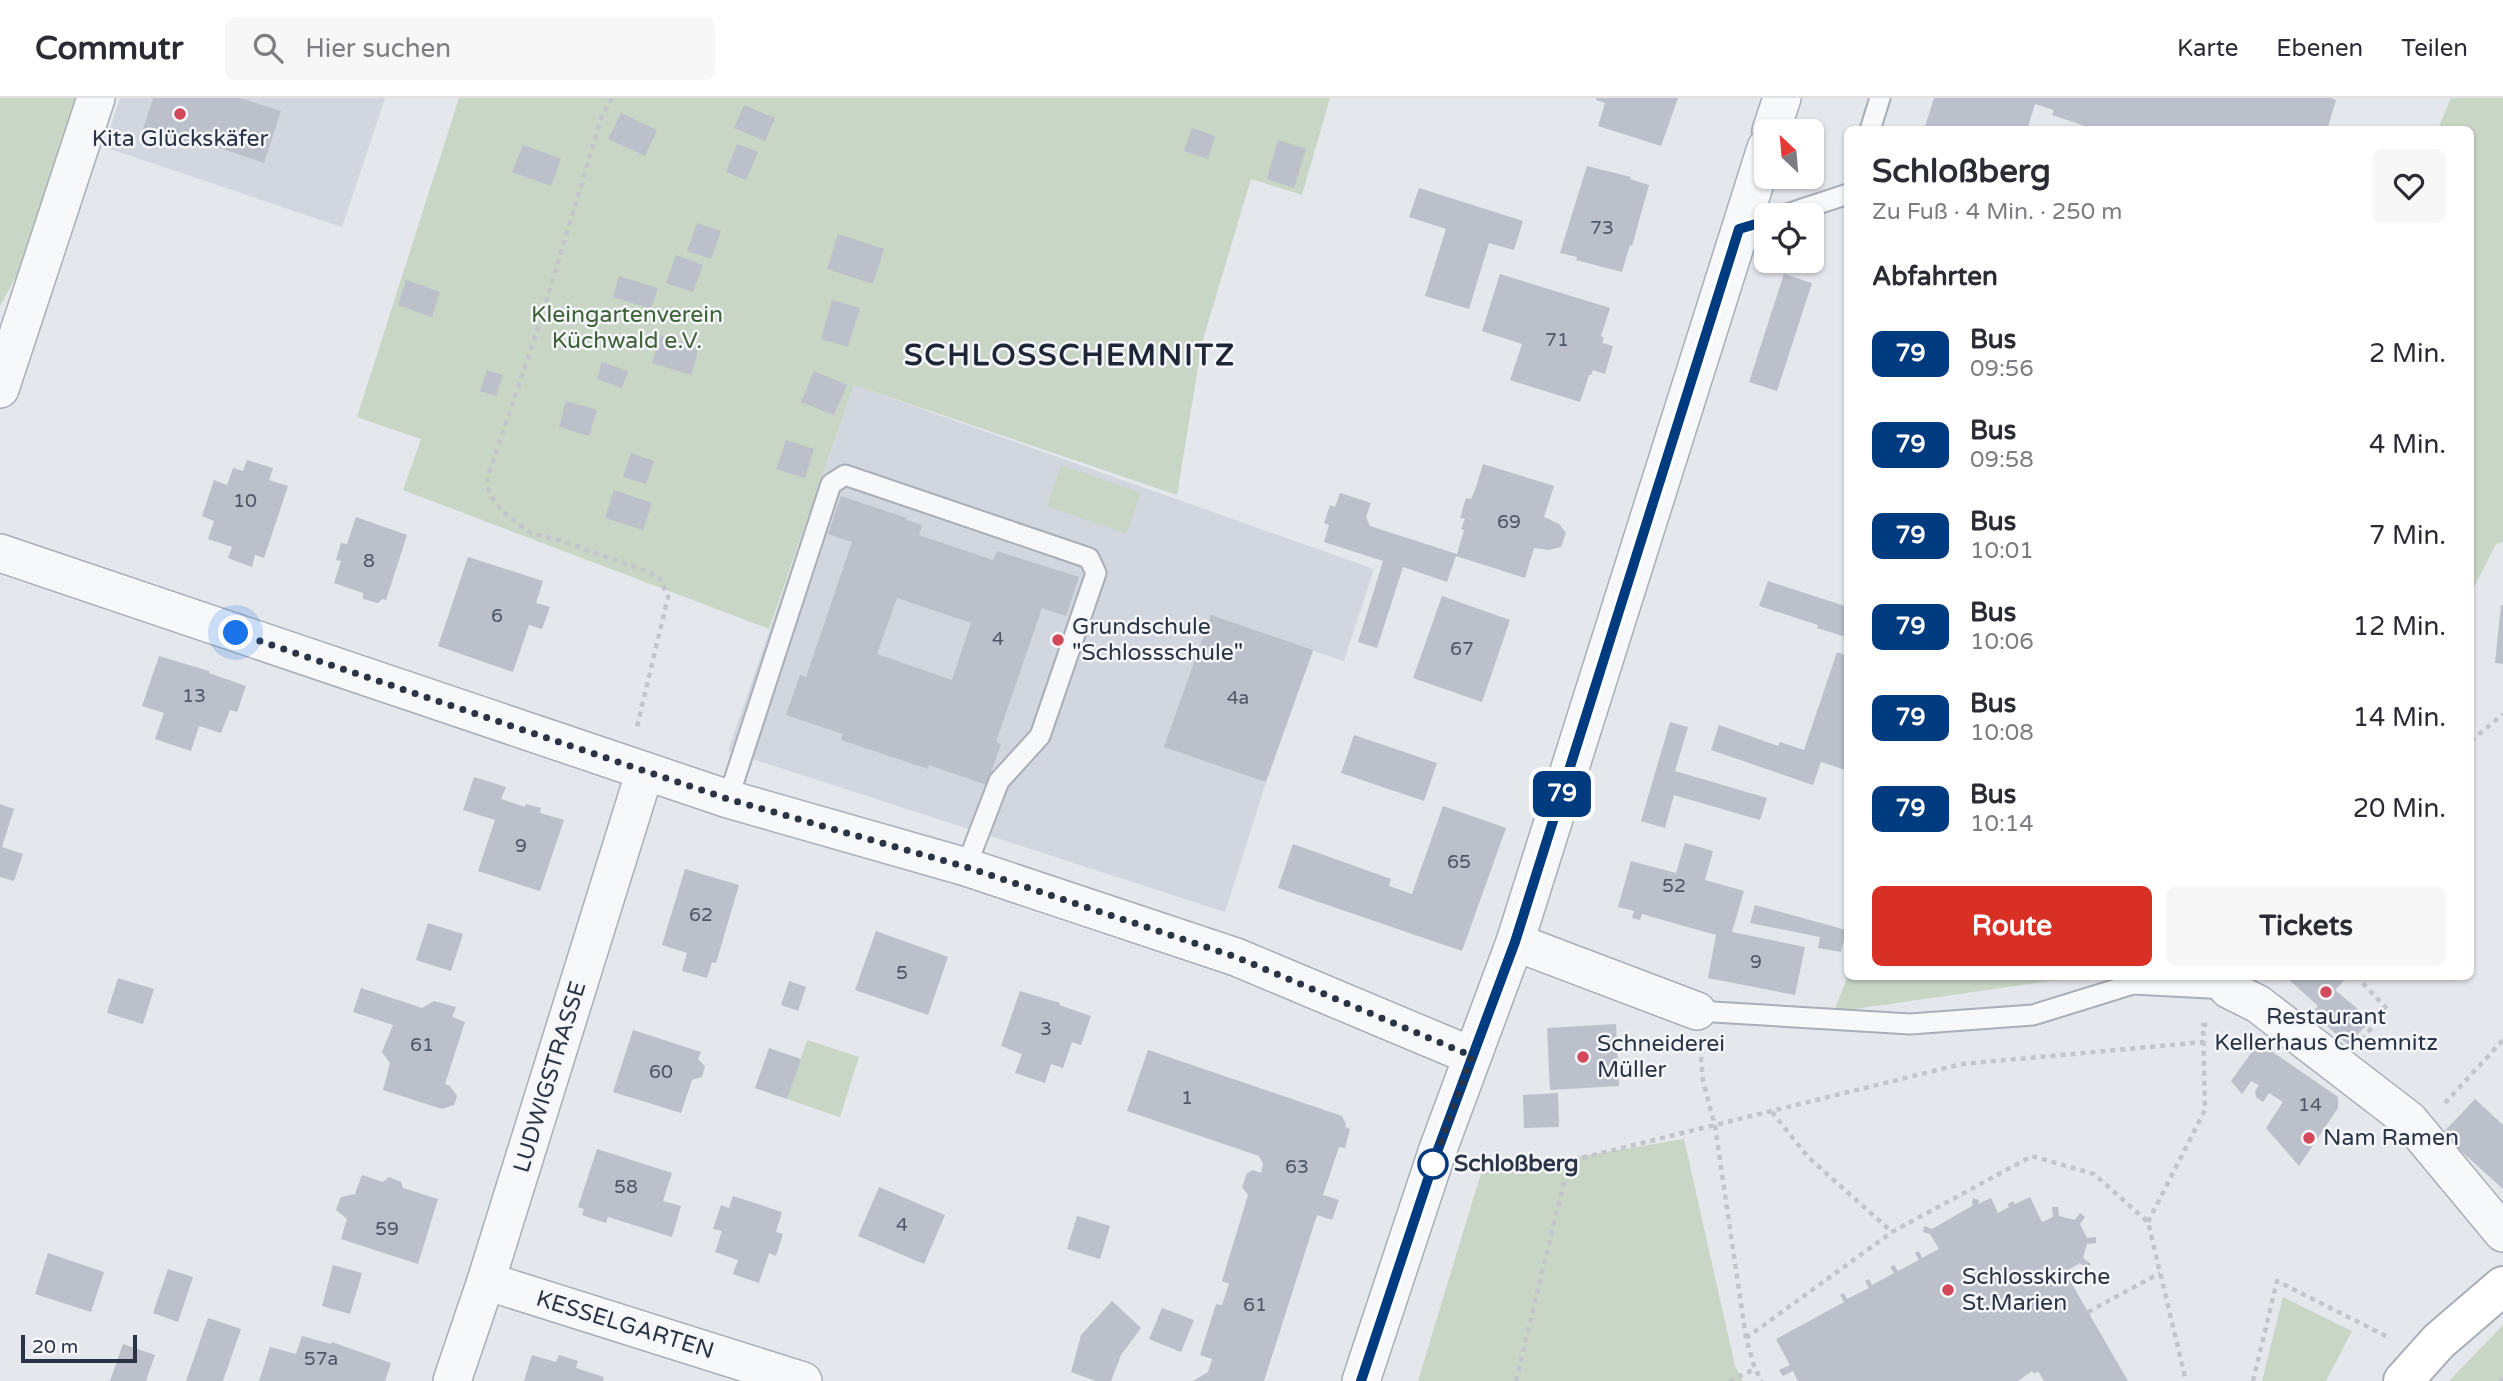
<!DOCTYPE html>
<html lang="de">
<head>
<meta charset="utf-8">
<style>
	body { margin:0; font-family:"Varela Round",sans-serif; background:#f7f7f7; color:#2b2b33; height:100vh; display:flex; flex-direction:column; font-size:26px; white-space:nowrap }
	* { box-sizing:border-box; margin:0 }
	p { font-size:23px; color:#7c7c81 }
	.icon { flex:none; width:38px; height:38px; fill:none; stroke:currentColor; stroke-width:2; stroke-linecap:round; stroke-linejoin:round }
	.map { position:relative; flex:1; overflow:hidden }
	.panel { position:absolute; left:1844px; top:28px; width:630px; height:854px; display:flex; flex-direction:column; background:#fff; border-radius:10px; box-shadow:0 2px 5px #0004 }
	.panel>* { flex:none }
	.badge { padding:0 14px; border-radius:10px; font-size:24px; line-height:46px }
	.needle { width:46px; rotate:334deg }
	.controls { position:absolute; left:1754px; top:21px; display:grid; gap:14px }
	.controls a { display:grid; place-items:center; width:70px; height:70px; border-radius:10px; background:#fff; box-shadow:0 2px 5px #0004; font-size:35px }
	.scale { position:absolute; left:21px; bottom:18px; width:116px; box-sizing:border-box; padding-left:7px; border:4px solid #2b3445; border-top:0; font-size:19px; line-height:24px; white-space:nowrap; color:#2b3445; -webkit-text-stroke:5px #f4f6f9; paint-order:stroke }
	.you { position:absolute; width:35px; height:35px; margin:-18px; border:5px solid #fff; border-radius:50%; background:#1a73e8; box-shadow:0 0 0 10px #1a73e833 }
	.map>.badge { position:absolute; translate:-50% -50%; box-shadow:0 0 0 4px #fff }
	h2 { padding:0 28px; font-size:26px; line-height:63px }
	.round { display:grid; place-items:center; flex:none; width:74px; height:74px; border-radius:10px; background:#f7f7f7 }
	.head { display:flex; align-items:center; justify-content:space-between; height:119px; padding:0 28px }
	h1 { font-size:33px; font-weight:700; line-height:52px }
	.cta { display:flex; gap:14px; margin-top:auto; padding:14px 28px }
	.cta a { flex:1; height:80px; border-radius:10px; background:#d93025; color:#fff; font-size:28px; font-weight:700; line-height:80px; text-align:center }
	.cta a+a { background:#f7f7f7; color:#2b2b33 }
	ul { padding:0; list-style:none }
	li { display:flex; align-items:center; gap:21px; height:91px; padding:0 28px }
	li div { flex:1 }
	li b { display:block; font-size:26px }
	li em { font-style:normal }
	li .badge { min-width:77px; font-weight:700; text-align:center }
	header { display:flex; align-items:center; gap:42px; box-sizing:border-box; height:98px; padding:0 35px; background:#fff; border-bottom:2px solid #e1e1e2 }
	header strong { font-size:33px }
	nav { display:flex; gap:38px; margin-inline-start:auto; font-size:24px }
	.search { width:490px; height:63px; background:#f7f7f7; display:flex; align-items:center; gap:18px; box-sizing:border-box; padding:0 24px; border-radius:10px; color:#7c7c81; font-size:26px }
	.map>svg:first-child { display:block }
	.built { fill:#d2d6de }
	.green { fill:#c9d6c5 }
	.building { fill:#bbc0ca; fill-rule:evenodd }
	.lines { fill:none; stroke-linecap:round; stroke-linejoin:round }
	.lane-casing { stroke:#a9aeb7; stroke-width:23 }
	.street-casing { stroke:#a9aeb7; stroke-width:40 }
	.secondary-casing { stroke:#a9aeb7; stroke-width:42 }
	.path { stroke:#c2c5cb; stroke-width:4.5; stroke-dasharray:5 5; stroke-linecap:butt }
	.lane { stroke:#f7f8fa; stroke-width:19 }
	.street { stroke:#f7f8fa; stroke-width:37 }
	.secondary { stroke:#fff; stroke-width:38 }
	.line-casing { stroke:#fff; stroke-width:16 }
	.line { stroke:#003b80; stroke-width:10 }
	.walk { stroke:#2b3445; stroke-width:7; stroke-dasharray:0 12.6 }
	.poi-dot { fill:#d1495b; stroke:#f4f6f9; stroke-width:2.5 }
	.stop-dot { fill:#fff; stroke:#003b80; stroke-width:3.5 }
	.labels { text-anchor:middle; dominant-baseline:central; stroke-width:5; stroke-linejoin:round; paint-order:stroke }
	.number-label { font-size:19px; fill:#4f5766 }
	.poi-label { font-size:23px; fill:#2b3445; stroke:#f4f6f9; text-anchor:start }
	.park-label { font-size:23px; fill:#3f6138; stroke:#f4f6f9 }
	.street-label { font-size:23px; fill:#2b3445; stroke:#f4f6f9 }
	.stop-label { font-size:23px; font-weight:bold; fill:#2b3445; stroke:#f4f6f9; text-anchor:start }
	.district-label { font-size:30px; font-weight:bold; letter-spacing:2px; fill:#1d2536; stroke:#f4f6f9 }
</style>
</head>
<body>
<header>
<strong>Commutr</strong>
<div class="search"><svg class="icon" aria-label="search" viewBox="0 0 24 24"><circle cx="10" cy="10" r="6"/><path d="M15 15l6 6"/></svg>Hier suchen</div>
<nav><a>Karte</a><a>Ebenen</a><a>Teilen</a></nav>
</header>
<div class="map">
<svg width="2503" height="1283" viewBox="0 0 2503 1283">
	<rect width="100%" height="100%" fill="#e4e7ec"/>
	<g class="built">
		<path d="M120,0H385L342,129L104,49Z"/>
		<path d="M854,287L1374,471L1344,563L1313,553L1266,684L1225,814L728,653Z"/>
	</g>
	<g class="green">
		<path d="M0,0H78L26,161L0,208Z"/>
		<path d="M459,0H1330L1302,97L1251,81L1202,245L1177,397L854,287L769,531L403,392L421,341L357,319Z"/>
		<path d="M2451,0H2503V444L2496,446L2471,495V32L2438,31Z"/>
		<path d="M1061,367L1141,395L1126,436L1047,408Z"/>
		<path d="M1848,877V878L2077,879L1834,914Z"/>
		<path d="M807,942L859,959L840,1019L787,1001Z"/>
		<path d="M1684,1041L1735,1268L1743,1283H1418L1481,1075Z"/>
		<path d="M2283,1199L2352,1233L2326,1283H2262Z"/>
		<path d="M2503,1227V1283H2449Z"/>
	</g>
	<g class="building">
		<path d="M153,0H240L281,13L264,65L202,44L200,50L143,31Z"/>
		<path d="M1596,0H1678L1661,48L1598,28L1605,5L1596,2Z"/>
		<path d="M1934,0H2331L2336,2L2327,32H2097L2052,17L2054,12L2035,6L2027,32H1924Z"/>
		<path d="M744,7L775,20L765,43L734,30Z"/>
		<path d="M621,15L657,32L645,58L608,41Z"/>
		<path d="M1192,30L1215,38L1208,61L1184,53Z"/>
		<path d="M1278,42L1306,51L1294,90L1267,81Z"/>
		<path d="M737,46L758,54L746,82L726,74Z"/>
		<path d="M523,47L561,61L551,88L512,74Z"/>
		<path d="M1587,68L1631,79L1630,81L1649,87L1632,148L1630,147L1622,174L1576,162L1577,159L1560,155Z"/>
		<path d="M1419,90L1523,123L1514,152L1489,145L1469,211L1425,198L1446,131L1409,119Z"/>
		<path d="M697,125L721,133L711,161L687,153Z"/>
		<path d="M838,136L884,151L873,186L827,171Z"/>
		<path d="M676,157L703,167L693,194L666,185Z"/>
		<path d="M1500,176L1610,210L1601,238L1604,240L1602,245L1613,248L1605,276L1593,272L1591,277H1589L1580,304L1510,282L1522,246L1482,233Z"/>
		<path d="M1784,176L1812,185L1777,293L1749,284Z"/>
		<path d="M619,178L658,190L651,211L613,199Z"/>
		<path d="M406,182L440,194L432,219L398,207Z"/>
		<path d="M832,202L860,210L848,249L821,241Z"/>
		<path d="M660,237L699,249L691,277L652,265Z"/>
		<path d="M602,264L628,273L622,290L597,281Z"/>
		<path d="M487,272L503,277L496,298L480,293Z"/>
		<path d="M814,273L847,287L834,317L801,304Z"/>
		<path d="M566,303L597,312L589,338L559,329Z"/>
		<path d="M786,342L814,351L805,380L776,371Z"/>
		<path d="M631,355L654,363L646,386L623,379Z"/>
		<path d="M247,362L273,370L269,382L288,388L264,460L255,457L252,469L228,460L232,449L208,441L214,423L202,418L214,382L227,387L233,370L243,373Z"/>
		<path d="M1483,366L1554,388L1544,419L1559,426L1566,435L1561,449L1549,452L1534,450L1525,480L1456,458L1447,484L1403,469L1377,550L1358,544L1383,463L1324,444L1329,427L1324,425L1330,407L1335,409L1340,395L1371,405L1366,419L1370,428L1457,456L1464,432L1461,431L1465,421L1460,420L1466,400L1471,401L1475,392Z"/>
		<path d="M614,392L652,405L643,432L605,420Z"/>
		<path d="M841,398L907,420L906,422L922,427L919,437L993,462L997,453L1079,479L1066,518L1042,510L996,644L1001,646L987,687L929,667L928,671L841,642L843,636L786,617L800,577L806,579L852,444L828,436ZM897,500L971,525L952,582L877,556Z"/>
		<path d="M356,419L407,437L386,502L382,501L378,505L363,501V495L334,485L341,463L336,462L341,445L347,446Z"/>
		<path d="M468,459L543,483L536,505L550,509L542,531L529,527L513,574L438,548Z"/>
		<path d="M1768,483L1848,509V537L1846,539L1817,530L1818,527L1759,508Z"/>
		<path d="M1442,498L1510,522L1482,604L1413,580Z"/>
		<path d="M2501,507H2503V566L2495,565Z"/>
		<path d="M1211,517L1313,552L1266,684L1164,649Z"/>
		<path d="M1837,554L1848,558V673L1821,664L1813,687L1711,652L1719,627L1778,648L1780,644L1804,652Z"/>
		<path d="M159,558L209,573V575L246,588L237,614L230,612L221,635L199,628L191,653L155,641L164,615L142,608Z"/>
		<path d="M1670,624L1688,629L1675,673L1767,700L1760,722L1674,697L1665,730L1641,723Z"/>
		<path d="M1354,637L1437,665L1424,703L1341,675Z"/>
		<path d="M474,679L506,689L501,701L525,709L526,706L541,710L540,715L564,722L540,793L478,773L495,722L463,712Z"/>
		<path d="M0,706L14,711L2,749L23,756L14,783L0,779Z"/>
		<path d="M1443,708L1506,730L1462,853L1278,790L1293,746L1391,781L1389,788L1412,796Z"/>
		<path d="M1685,745L1713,753L1705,782L1744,793L1732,834L1805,849L1795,897L1708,880L1716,837L1642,816L1640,822L1632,820L1634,813L1618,809L1631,763L1676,775Z"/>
		<path d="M685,771L739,787L716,865L712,864L707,880L682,873L687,855L662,847Z"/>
		<path d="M1755,807L1846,832L1841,854L1818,850L1820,839L1750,825Z"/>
		<path d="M428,825L463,836L451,873L416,862Z"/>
		<path d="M876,833L948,859L928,917L855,892Z"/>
		<path d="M2285,878H2348L2335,892L2371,922L2348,947L2312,914L2318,908Z"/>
		<path d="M118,880L154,891L143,926L107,915Z"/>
		<path d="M789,883L806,889L798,913L781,907Z"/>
		<path d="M361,890L422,910L434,903L456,909L452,919L465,924L445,986L450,988L457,998L454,1007L442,1011L383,992L390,965L382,954L393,927L353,914Z"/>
		<path d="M1020,893L1060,905L1059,907L1091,918L1081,947L1072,944L1063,970L1051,966L1045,985L1015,975L1022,956L1001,948Z"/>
		<path d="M1616,926L1619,988L1550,992L1547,930Z"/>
		<path d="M633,932L701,954L698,961L705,968L702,979L692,982L681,1015L613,994Z"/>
		<path d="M2264,948L2338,999V1010L2299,1068L2266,1030L2283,1004L2269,995L2263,1004L2256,999L2255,993L2259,987L2251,983L2242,996L2231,983L2254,951Z"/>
		<path d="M769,950L801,961L787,1001L755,990Z"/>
		<path d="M1148,952L1342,1018L1346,1026L1345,1029L1350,1031L1345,1050L1339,1049L1323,1097L1339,1102L1332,1122L1317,1117L1264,1283H1193L1208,1274L1212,1261L1200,1257L1216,1206L1222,1207L1229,1186L1222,1183L1248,1097L1242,1089L1247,1075L1253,1072L1261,1075L1263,1066L1259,1058L1127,1013Z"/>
		<path d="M1558,995L1559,1029L1524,1030L1523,997Z"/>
		<path d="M2475,1001L2503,1027V1091L2442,1036Z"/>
		<path d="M597,1051L672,1075L663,1103L681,1108L672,1139L608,1119L606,1125L582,1117L584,1111L578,1109Z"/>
		<path d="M362,1077L383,1084L389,1079L401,1084L403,1090L438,1101L418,1166L341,1141L347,1121L336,1112L341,1099L355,1096Z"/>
		<path d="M879,1089L945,1117L924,1166L858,1138Z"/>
		<path d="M733,1098L782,1114L776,1134L783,1136L776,1158L769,1155L759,1185L733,1176L738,1162L715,1154L722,1133L713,1131L721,1107L729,1110Z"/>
		<path d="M2030,1099L2042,1124L2053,1119L2052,1109H2058L2059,1118L2075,1122L2080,1115L2085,1119L2080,1126L2087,1140L2096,1139V1145L2087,1146L2083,1160L2091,1166L2087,1171L2080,1165L2065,1174L2128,1283H2044L2038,1273L2034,1276L2032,1273L2018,1283H1798L1793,1273L1783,1278L1779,1272L1790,1267L1776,1241L1844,1204L1840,1197L1844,1195L1847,1201L1869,1190L1865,1183L1869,1181L1872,1187L1894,1175L1890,1169L1894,1167L1898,1173L1919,1162L1915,1155L1919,1153L1922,1160L1939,1151L1930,1136L1923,1134L1924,1128L1932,1131L1972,1108L1973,1100L1979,1102L1978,1106L1991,1100L1998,1115L2009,1109L2008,1106L2013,1103L2015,1106Z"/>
		<path d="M1077,1118L1110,1128L1100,1161L1067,1151Z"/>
		<path d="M48,1155L104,1174L91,1214L35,1196Z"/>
		<path d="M333,1167L362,1175L350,1216L322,1208Z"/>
		<path d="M168,1171L193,1179L178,1224L153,1215Z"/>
		<path d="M1112,1203L1141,1230L1121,1257L1111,1283H1096L1071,1274L1081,1237Z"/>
		<path d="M1162,1210L1194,1222L1181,1254L1149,1241Z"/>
		<path d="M208,1220L241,1231L223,1283H186Z"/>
		<path d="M302,1238L331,1246L332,1244L391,1265L385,1283H259L270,1249L296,1256Z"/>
		<path d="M123,1246L155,1257L146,1283H110Z"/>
		<path d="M532,1257L556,1264L559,1257L578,1263L576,1270L604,1279L603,1283H524Z"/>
	</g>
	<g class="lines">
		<defs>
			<g id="lane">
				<path d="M1870,32L1880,0"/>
				<path d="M1784,117L1848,96"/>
				<path d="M728,701L831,386L845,377L1089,460L1096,475L1040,638L999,683L966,769"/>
				<path d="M1697,913L1910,926L2033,917L2133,886L2228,891"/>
			</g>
			<g id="street">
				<path d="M1771,33L1782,0"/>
				<path d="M0,291L96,0"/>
				<path d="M0,455L728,701L966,769L1236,859L1472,958"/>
				<path d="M1515,844L1697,913"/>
				<path d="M2228,891L2258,906L2409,1022L2503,1135"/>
				<path d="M486,1183L803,1283"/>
				<path d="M452,1283L486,1183L645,673"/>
				<path d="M1361,1283L1437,1054L1515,844L1766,50"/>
			</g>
			<path id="secondary" d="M2403,1283L2439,1243L2503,1188"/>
		</defs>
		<use href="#lane" class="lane-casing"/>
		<use href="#street" class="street-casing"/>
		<use href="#secondary" class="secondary-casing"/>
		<g class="path">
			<path d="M612,0L602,18L539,227L487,381L489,395L503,414L531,435L560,442L659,478L668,499L636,633"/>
			<path d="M2471,643L2503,616"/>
			<path d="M2356,878L2387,911L2364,939"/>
			<path d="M1700,949L1703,983L1715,1028L1746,1240L1755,1271L1762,1283"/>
			<path d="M2445,1005L2503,942"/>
			<path d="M1772,1014L1808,1059L1892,1134"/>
			<path d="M2148,1124L2205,1012L2203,927H2211"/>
			<path d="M2088,1214L2160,1175"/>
			<path d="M1746,1240L1892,1134L2032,1058L2094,1076L2148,1124L2186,1283"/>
			<path d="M1516,1283L1569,1063L1962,966L2204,944"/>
			<path d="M1729,1283L1755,1271"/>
			<path d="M2253,1283L2277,1183L2388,1239L2389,1237"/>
			<path d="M2500,1283L2503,1280"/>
		</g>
		<use href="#lane" class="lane"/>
		<use href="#street" class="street"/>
		<use href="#secondary" class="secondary"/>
	</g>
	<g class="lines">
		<defs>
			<path id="line" d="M1361,1283L1437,1054L1515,844L1739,131L1766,123"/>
		</defs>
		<use href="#line" class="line-casing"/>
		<use href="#line" class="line"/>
		<path class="walk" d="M236,535L728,701L966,769L1236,859L1472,958L1433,1066"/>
	</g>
	<g class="poi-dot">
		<circle cx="180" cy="16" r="7"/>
		<circle cx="1058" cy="542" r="7"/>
		<circle cx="2326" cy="894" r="7"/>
		<circle cx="1583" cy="959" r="7"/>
		<circle cx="2309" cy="1040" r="7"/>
		<circle cx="1948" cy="1192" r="7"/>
	</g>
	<circle class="stop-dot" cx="1433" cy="1066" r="14"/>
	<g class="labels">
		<g class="number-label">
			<text x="1602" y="130">73</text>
			<text x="1557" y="242">71</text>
			<text x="245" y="403">10</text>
			<text x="1509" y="424">69</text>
			<text x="369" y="463">8</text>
			<text x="497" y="518">6</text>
			<text x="998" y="541">4</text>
			<text x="1462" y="551">67</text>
			<text x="194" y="598">13</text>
			<text x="1238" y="600">4a</text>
			<text x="521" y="748">9</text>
			<text x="1459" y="764">65</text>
			<text x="1674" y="788">52</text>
			<text x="701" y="817">62</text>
			<text x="1756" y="864">9</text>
			<text x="902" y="875">5</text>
			<text x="1046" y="931">3</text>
			<text x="422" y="947">61</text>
			<text x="661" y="974">60</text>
			<text x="1187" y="1000">1</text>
			<text x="2310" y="1007">14</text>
			<text x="1297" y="1069">63</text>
			<text x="626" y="1089">58</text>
			<text x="902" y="1127">4</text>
			<text x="387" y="1131">59</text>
			<text x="1255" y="1207">61</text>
			<text x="321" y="1261">57a</text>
		</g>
		<g class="poi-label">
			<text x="180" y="41" text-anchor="middle">Kita Glückskäfer</text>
			<text x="1072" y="529">Grundschule<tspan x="1072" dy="26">"Schlossschule"</tspan></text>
			<text x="2326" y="919" text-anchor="middle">Restaurant<tspan x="2326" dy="26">Kellerhaus Chemnitz</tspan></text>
			<text x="1597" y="946">Schneiderei<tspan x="1597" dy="26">Müller</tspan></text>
			<text x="2323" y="1040">Nam Ramen</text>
			<text x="1962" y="1179">Schlosskirche<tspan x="1962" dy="26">St.Marien</tspan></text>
		</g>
		<g class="park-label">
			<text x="627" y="217">Kleingartenverein<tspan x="627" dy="26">Küchwald e.V.</tspan></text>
		</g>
		<g class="street-label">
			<text transform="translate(550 979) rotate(-73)">LUDWIGSTRASSE</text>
			<text transform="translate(625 1227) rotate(17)">KESSELGARTEN</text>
		</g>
		<g class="stop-label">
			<text x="1454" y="1066">Schloßberg</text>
		</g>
		<g class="district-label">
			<text x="1070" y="257">SCHLOSSCHEMNITZ</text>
		</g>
	</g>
</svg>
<div class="controls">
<a><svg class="needle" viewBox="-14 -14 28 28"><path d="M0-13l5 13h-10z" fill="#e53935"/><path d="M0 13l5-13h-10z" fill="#7c7c81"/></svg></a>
<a><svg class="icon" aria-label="locate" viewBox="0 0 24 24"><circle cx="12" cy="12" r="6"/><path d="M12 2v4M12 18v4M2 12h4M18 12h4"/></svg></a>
</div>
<div class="scale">20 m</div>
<div class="you" style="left:236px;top:535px"></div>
<b class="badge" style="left:1562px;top:696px;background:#003b80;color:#fff">79</b>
<section class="panel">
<div class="head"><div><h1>Schloßberg</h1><p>Zu Fuß · 4 Min. · 250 m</p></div><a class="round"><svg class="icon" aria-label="heart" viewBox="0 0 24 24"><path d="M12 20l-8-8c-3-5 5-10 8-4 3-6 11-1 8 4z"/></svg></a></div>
<h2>Abfahrten</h2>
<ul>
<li><span class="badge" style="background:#003b80;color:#fff">79</span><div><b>Bus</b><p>09:56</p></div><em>2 Min.</em></li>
<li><span class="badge" style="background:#003b80;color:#fff">79</span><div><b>Bus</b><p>09:58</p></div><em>4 Min.</em></li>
<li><span class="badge" style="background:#003b80;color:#fff">79</span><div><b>Bus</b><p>10:01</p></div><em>7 Min.</em></li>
<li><span class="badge" style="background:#003b80;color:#fff">79</span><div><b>Bus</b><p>10:06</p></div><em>12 Min.</em></li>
<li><span class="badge" style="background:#003b80;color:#fff">79</span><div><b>Bus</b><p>10:08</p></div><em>14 Min.</em></li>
<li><span class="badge" style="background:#003b80;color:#fff">79</span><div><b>Bus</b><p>10:14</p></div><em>20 Min.</em></li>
</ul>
<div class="cta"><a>Route</a><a>Tickets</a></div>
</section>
</div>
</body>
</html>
